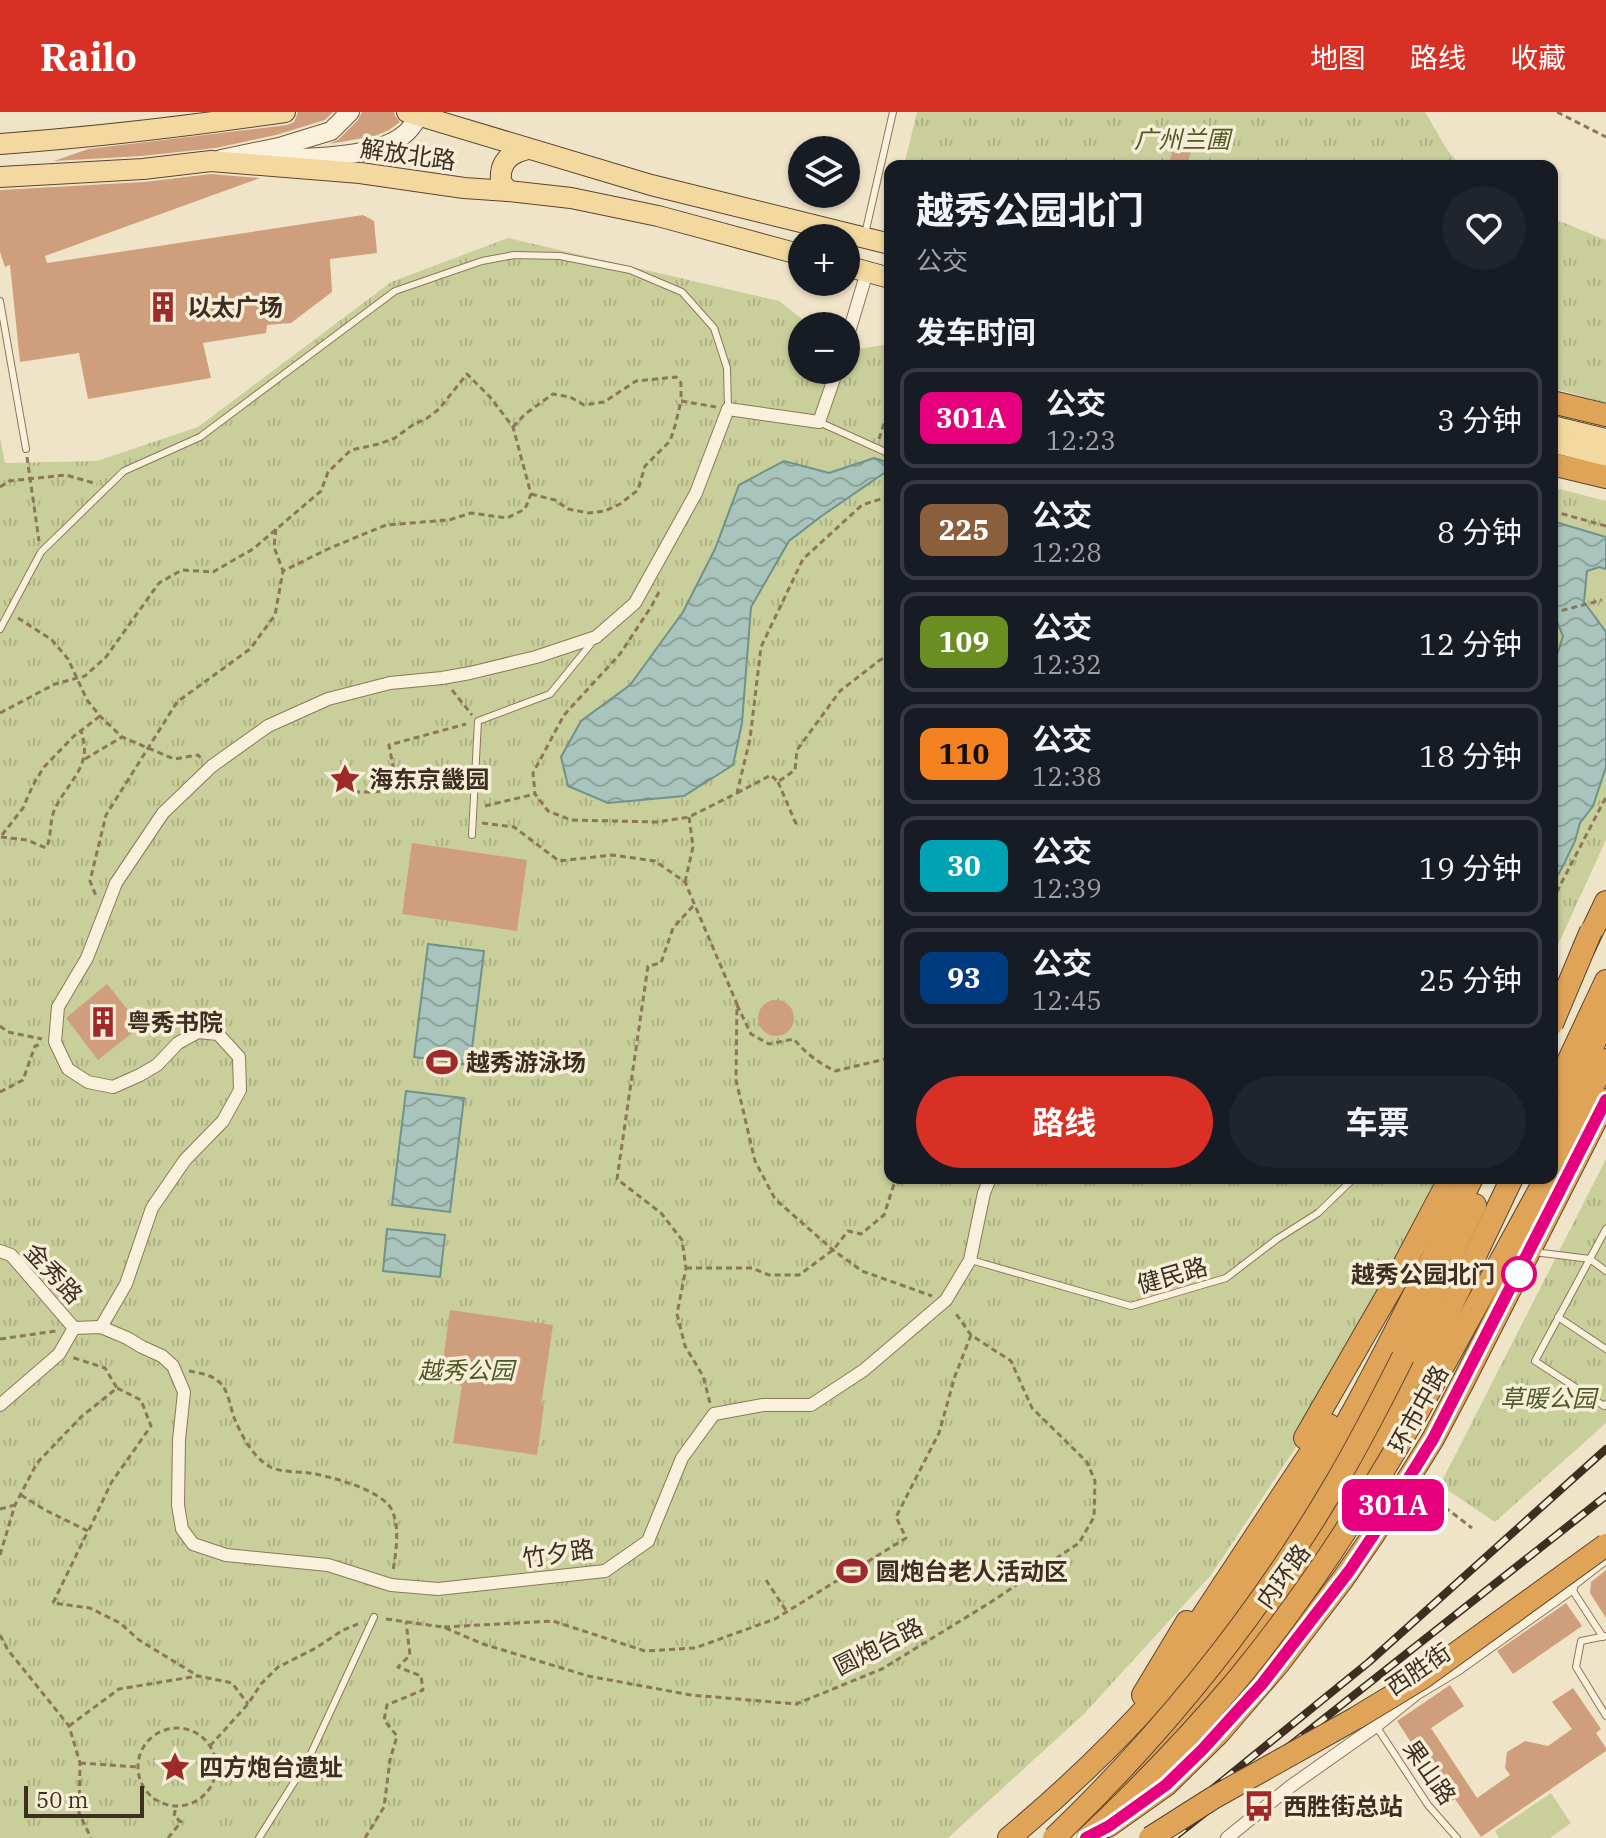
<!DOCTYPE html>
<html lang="zh">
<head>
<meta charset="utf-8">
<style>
	body { margin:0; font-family:"IBM Plex Serif","Noto Sans SC",serif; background:#20242c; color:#f1f3f6; height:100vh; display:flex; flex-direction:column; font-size:30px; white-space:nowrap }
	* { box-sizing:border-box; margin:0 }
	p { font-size:26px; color:#9ea1a6 }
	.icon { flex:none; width:44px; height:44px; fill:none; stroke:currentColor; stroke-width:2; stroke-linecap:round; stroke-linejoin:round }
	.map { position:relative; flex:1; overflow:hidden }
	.panel { position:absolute; left:884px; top:48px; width:674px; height:1024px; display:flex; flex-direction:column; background:#171b24; border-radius:16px; box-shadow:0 2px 6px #0004 }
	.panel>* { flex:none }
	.badge { padding:0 16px; border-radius:12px; font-size:28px; line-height:52px }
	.fabs { position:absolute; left:788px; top:24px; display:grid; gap:16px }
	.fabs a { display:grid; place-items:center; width:72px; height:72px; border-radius:50%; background:#171b24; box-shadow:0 2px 6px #0004; font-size:40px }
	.scale { position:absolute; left:24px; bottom:20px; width:120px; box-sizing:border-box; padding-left:8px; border:4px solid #3d2e20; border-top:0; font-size:22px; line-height:28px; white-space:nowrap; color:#3d2e20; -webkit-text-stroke:6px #f7eed8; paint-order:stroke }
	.map>.badge { position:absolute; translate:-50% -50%; box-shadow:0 0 0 4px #fff }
	h2 { padding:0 32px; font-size:30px; line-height:72px }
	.round { display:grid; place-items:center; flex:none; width:84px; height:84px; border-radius:42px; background:#20242c }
	.summary { display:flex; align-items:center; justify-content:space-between; height:136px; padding:0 32px }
	h1 { font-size:38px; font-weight:700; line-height:60px }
	.action { display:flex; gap:16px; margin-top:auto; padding:16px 32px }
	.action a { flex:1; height:92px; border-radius:48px; background:#d93025; color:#fff; font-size:32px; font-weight:700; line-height:92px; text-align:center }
	.action a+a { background:#20242c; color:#f1f3f6 }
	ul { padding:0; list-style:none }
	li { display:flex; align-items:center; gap:24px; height:100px; margin:0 16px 12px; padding:0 16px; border:4px solid #363941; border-radius:16px }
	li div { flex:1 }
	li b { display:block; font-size:30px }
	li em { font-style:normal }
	li .badge { min-width:88px; font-weight:700; text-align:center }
	header { display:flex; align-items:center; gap:48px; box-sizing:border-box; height:112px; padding:0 40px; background:#d93025; color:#fff }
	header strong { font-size:38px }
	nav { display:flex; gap:44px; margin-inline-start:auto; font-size:28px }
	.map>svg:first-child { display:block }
	.green { fill:#c9cf9b }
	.park { fill:url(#park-tufts) }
	.water { fill:url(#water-waves); stroke:#6f938a; stroke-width:2 }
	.building { fill:#cf9f7d }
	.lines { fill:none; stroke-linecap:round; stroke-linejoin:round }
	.lane-casing { stroke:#8d765c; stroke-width:8 }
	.street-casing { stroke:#8d765c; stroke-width:14 }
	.secondary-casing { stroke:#6f573f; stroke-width:20 }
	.primary-casing { stroke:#5b4430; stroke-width:22 }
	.highway-casing { stroke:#5b4430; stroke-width:24 }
	.path { stroke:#8d765c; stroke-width:3; stroke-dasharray:6 4; stroke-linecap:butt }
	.lane { stroke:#faf1dc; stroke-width:6 }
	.street { stroke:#faf1dc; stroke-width:12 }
	.secondary { stroke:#faf1dc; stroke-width:18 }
	.primary { stroke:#f3d9a0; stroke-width:20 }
	.highway { stroke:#e0a458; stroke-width:22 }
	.rail-casing { stroke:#3d2e20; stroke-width:8 }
	.rail { stroke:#f7eed8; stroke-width:5; stroke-dasharray:15; stroke-linecap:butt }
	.highway-bridge-casing { stroke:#5b4430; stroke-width:24; stroke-linecap:butt }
	.highway-bridge { stroke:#e0a458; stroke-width:22 }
	.line-casing { stroke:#fff; stroke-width:18 }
	.line { stroke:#e6007e; stroke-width:12 }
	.stop-dot { fill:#fff; stroke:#e6007e; stroke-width:4 }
	.labels { text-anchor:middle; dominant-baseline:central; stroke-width:7; stroke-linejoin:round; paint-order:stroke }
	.park-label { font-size:24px; font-style:italic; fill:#4d5a26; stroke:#f7eed8 }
	.street-label { font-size:24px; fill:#3d2e20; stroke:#f7eed8 }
	.poi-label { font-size:24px; font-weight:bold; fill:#3d2e20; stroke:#f7eed8; text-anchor:start }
	.stop-label { font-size:24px; font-weight:bold; fill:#3d2e20; stroke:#f7eed8; text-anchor:end }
</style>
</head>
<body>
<header>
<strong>Railo</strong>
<nav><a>地图</a><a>路线</a><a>收藏</a></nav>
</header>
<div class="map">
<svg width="1606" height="1726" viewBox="0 0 1606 1726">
	<defs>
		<pattern id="park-tufts" width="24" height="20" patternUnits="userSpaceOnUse" patternTransform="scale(2)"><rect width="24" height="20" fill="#c9cf9b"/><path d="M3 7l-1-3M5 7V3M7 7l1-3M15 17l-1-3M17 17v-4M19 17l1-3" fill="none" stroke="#aeb285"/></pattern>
		<pattern id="water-waves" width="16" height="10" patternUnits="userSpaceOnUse" patternTransform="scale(2)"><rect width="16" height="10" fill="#a9c4bc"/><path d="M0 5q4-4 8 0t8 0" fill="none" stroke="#8ba098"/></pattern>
	</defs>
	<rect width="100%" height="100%" fill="#f0e4c8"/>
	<path class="green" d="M1551,1681L1571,1711L1550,1726H1499L1495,1719Z"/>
	<g class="park">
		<path d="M917,0H1425L1448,39L1461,54H904Z"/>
		<path d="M1552,106L1606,128V291L1552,276Z"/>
		<path d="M508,126L779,189L811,214H802V258H846V239L890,232V1066H1445L1302,1326L1211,1463L1084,1602L948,1726H0V325L5,351L97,349L198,315L391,170Z"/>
		<path d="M1552,375L1606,389V728L1552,846Z"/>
		<path d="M1606,1047V1311L1495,1410L1440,1373Z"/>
	</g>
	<g class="water">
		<path d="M874,346L890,351V357L823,403L789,429L751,495L742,611L733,653L684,684L608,691L568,674L561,645L581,609L630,573L683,500L715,437L739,373L784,349L829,361Z"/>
		<path d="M1552,409L1606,425V457L1599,455L1587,459L1584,490L1606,520V655L1593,694L1580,711L1575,729L1563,754L1552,773V558L1563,524L1552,498Z"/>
		<path d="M428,832L484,839L470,953L414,945Z"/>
		<path d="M406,979L464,986L450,1100L392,1093Z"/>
		<path d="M387,1117L445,1123L440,1165L383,1159Z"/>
	</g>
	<g class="building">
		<path d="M298,0H333L325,8L276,23L216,36L142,44L54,49L88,37L287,13L294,10Z"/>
		<path d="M362,0H394L395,4L400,10L389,18L375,24L329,32L339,27L358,8Z"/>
		<path d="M1177,23L1194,27L1187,54H1168Z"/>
		<path d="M211,62L260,66L45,144L47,151L363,103L374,109L377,141L330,147L332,180L291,211L267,213L266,221L203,231L211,266L88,287L79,241L20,250L10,153L5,155L0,140V78L144,70Z"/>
		<path d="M412,731L527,748L517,819L402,802Z"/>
		<path d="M107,872L141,914L98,948L66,906Z"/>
		<circle cx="776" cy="906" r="18"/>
		<path d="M450,1198L553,1213L541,1294H544L537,1343L453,1331L462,1273L440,1270Z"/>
		<path d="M1606,1458V1506L1590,1481L1591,1470Z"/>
		<path d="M1566,1491L1582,1514L1513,1562L1497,1539Z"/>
		<path d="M1450,1573L1464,1594L1431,1616L1477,1686L1510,1663L1505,1656L1507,1640L1525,1629L1548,1634L1572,1617L1552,1590L1573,1576L1601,1617L1596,1621L1606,1636V1639L1481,1725L1455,1687L1450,1690L1397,1609Z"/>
	</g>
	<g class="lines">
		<defs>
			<g id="lane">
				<path d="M865,122L893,0"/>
				<path d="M0,189L26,337"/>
				<path d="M819,310L890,342"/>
				<path d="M0,517L41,440L124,359L200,325L395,179L482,149L514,143L560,144L630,158L682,180L714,216L727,256L728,297"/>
				<path d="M472,723L478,609L550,582L594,528"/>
				<path d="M1606,1117L1535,1249L1604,1294L1606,1292"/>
				<path d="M1534,1140L1590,1147L1606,1159"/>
				<path d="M971,1148L1131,1194L1226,1166L1277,1127L1318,1101L1354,1066"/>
				<path d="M1558,1205L1606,1237"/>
				<path d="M1606,1524L1581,1529L1576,1555L1606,1604"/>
				<path d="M1603,1525L1571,1476L1606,1449"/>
				<path d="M1376,1614L1428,1693L1457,1726"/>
				<path d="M259,1726L308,1648L374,1505"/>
			</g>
			<g id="street">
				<path d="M846,230L867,160"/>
				<path d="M0,1139L11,1143L74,1216"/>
				<path d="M101,1215L126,1172L152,1096L185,1048L223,1009L240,978L239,945L218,922L198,920L178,931L157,953L140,963L113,975L88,970L68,957L55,930L58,895L87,846L116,771L163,701L212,654L268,614L328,587L390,571L442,566L470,561L536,545L596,525L635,491L696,381L728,297L819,310L837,258"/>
				<path d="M74,1216L101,1215L127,1226L142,1235L162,1244L173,1254L184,1280L179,1328L178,1393L182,1417L193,1432L226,1443L328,1453L391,1473L438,1477L605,1459L648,1429L682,1346L714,1302L763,1293H811L864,1258L946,1188L970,1148L984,1081L990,1066"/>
				<path d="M0,1293L59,1242L74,1216"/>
				<path d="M1227,1726L1291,1674L1376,1614L1417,1581L1457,1557L1571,1476"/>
			</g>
			<g id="secondary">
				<path d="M221,47L279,35L331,19L350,0"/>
				<path d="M274,47C311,45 378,47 407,20C412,15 417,7 421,0"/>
			</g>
			<g id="primary">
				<path d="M407,0L651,73L890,132"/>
				<path d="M0,32C96,25 189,14 285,0"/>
				<path d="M0,65L143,57L211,49L360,61L464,76L508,79L571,86L658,104L802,143"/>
				<path d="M508,79L501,70C499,50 510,41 528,37"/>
				<path d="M846,154L890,166"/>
				<path d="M1552,314L1606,327"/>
				<path d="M1552,330L1606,344"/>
			</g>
			<g id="highway">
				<path d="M1552,290L1606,303"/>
				<path d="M1552,352L1606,365"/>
				<path d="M1584,836L1606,790"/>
				<path d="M1552,984L1606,869"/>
				<path d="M1552,1023L1606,905"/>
				<path d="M1552,1054L1606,948"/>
				<path d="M1403,1245L1475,1093"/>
				<path d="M1441,1258L1546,1066"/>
				<path d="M1305,1326L1396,1168L1450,1066"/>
				<path d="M1187,1528L1329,1313"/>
				<path d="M1143,1583L1187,1510"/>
				<path d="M1094,1698C1229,1581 1331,1431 1412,1273C1447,1205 1479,1135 1512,1066"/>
				<path d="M1108,1714L1166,1673L1218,1622L1279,1551L1343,1467L1374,1422L1433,1327L1463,1270L1606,988"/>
				<path d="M1009,1726C1094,1655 1173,1574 1238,1484C1332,1354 1401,1210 1472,1066"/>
			</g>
		</defs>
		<use href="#lane" class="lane-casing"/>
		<use href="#street" class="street-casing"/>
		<use href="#secondary" class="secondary-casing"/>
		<use href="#primary" class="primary-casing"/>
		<use href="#highway" class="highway-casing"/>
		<g class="path">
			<path d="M1557,0L1606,25"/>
			<path d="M513,315L525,302L553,282L570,285L584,293L604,290L636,269L676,265L681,271V289L716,295"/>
			<path d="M879,327L890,292"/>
			<path d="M27,345L39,429"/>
			<path d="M0,375L9,369L66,363L97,372"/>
			<path d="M531,382L555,388L568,397L589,401L605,399L620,392L638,378L645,354L670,329L675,314L681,289"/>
			<path d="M1552,399L1606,414"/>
			<path d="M276,417L274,435L283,459"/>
			<path d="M659,480L651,495L620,542L564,603L533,661L535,682L548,699L571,708L657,710L689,705L737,681L750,627L761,535L803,447L862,393L890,384"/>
			<path d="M1552,501L1602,488"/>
			<path d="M18,506L52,528L68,547L87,588L100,604L122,625L174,647L198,643L202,647"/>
			<path d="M452,578L472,603"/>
			<path d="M0,601L55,572L85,564L106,545L159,471L182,458L213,460L253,437L321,379L328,360L351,338L379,332L395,326L414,312L426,307L439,297L467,262L490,285L513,315L531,382L525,397L507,406L471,401L449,408L386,413L330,436L283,459L275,503L250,537L177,590L106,703L90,769L96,784"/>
			<path d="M85,647L122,625"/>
			<path d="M778,670L797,714"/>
			<path d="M354,680H375L393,677L396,670L389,633L466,612"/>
			<path d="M737,681L771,663L778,670L795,658L797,638L840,579L880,548L890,543"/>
			<path d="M485,694L535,682"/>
			<path d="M482,711L514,715L559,749L612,743L655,749L685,770L737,892L736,968L755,1049L775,1087L833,1138L862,1159L932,1184"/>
			<path d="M2,723L23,696L33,673L44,655L74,624L100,604"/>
			<path d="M1,725L27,728L46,736C52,725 49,712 54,699C67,669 94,655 81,619"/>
			<path d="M685,770L693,735L689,705"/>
			<path d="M1552,789L1606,685"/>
			<path d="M693,794L673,816L661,851L648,854L617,1067L661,1101L682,1128L686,1156L677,1202L685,1234L703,1264L710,1291"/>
			<path d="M737,893L751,922L769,932L794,927C805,941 819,951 835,959L890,946"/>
			<path d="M0,914L8,920L42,927"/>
			<path d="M0,980L23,968L35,934L43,932"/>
			<path d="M686,1156H752L769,1163H799L833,1138L848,1119L861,1122L884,1103L896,1066"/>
			<path d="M0,1227L56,1219"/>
			<path d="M189,1259C199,1261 210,1262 218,1269C229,1277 230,1296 235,1308C242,1324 252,1343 267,1353C279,1361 295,1359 309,1361C330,1364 382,1378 392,1398C400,1416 396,1440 393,1459"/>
			<path d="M1421,1377L1472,1416"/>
			<path d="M21,1383L45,1398L88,1419L53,1491L90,1496L120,1511L139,1528L198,1564"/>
			<path d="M0,1397L15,1393"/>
			<path d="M89,1418L111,1371L151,1314L141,1288L117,1276"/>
			<path d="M0,1443L15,1393L37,1351L81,1305L117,1276L105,1256L71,1245"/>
			<path d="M766,1468L787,1500"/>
			<path d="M386,1507L443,1515L483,1532L588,1564L691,1583L796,1592L882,1557L991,1490L1079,1431L1094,1405L1095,1369L1087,1350L1032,1296L1011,1249L971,1223L954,1199"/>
			<path d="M444,1515L553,1509L645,1539L695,1536L775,1507L906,1426L896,1405L939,1321L955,1264L971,1223"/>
			<path d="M0,1523L8,1538L69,1614L80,1651L79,1701L91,1726"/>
			<path d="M69,1614L119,1577L198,1564L232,1571L248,1592"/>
			<circle cx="177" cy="1655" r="39"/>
			<path d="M210,1634L248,1592L261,1572L278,1555L316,1536L343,1518L358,1512"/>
			<path d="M80,1651L138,1655"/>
			<path d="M168,1726L181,1710L174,1704L176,1694"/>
			<path d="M365,1726L384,1695L390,1648L397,1624L384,1608L387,1593L423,1578L421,1564L398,1555L410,1543L406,1510"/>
		</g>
		<use href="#lane" class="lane"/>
		<use href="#street" class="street"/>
		<use href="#secondary" class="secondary"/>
		<use href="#primary" class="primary"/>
		<use href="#highway" class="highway"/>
		<defs>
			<g id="rail">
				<path d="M1152,1726L1369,1550L1606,1337"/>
				<path d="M1173,1726L1606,1384"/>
			</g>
		</defs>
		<use href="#rail" class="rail-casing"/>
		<use href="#rail" class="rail"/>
		<defs>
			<g id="highway-bridge">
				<path d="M1552,912L1591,819"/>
				<path d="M1054,1726C1164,1620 1261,1500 1337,1369C1361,1328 1382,1287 1403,1245"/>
				<path d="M1087,1726C1140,1676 1191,1623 1238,1567C1316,1472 1382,1366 1441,1258"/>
				<path d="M1150,1726L1213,1686L1356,1606L1422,1566L1606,1433"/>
			</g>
		</defs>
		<use href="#highway-bridge" class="highway-bridge-casing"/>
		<use href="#highway-bridge" class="highway-bridge"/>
	</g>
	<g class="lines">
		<defs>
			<path id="line" d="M1086,1726L1109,1714L1166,1673L1202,1638L1262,1572L1350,1458L1374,1422L1433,1327L1606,988"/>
		</defs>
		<use href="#line" class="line-casing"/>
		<use href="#line" class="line"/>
	</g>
	<defs>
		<symbol id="building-bare" viewBox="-9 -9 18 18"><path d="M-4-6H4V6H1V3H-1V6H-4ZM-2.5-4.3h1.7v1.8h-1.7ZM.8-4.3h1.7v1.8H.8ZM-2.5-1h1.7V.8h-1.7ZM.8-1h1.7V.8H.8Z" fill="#9e2a2b" stroke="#f7eed8" stroke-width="2.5" paint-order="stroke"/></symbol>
		<symbol id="sight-bare" viewBox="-9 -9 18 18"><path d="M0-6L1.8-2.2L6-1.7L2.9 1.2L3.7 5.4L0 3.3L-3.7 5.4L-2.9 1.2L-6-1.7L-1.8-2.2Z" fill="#9e2a2b" stroke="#f7eed8" stroke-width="2.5" paint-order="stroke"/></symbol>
		<symbol id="stadium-bare" viewBox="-9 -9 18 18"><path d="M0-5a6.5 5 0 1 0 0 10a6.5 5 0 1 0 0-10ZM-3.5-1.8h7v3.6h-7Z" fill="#9e2a2b" stroke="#f7eed8" stroke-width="2.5" paint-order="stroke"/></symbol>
		<symbol id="bus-bare" viewBox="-9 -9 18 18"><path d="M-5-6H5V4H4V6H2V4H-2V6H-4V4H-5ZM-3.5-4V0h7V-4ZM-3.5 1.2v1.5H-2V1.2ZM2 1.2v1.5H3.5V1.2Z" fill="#9e2a2b" stroke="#f7eed8" stroke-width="2.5" paint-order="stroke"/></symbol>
	</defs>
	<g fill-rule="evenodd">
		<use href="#building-bare" x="141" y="173" width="44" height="44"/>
		<use href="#sight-bare" x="323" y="645" width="44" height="44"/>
		<use href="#building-bare" x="81" y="888" width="44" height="44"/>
		<use href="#stadium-bare" x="420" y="928" width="44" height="44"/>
		<use href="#stadium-bare" x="830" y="1437" width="44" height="44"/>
		<use href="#sight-bare" x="153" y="1633" width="44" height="44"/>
		<use href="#bus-bare" x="1237" y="1672" width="44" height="44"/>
	</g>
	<circle class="stop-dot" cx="1519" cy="1162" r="16"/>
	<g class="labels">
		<g class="park-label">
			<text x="1182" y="27">广州兰圃</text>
			<text x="466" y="1258">越秀公园</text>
			<text x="1548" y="1286">草暖公园</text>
		</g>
		<g class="street-label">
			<text transform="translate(408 42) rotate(8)">解放北路</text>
			<text transform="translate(54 1161) rotate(47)">金秀路</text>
			<text transform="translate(1172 1163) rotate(-16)">健民路</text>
			<text transform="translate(1418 1297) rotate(-61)">环市中路</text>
			<text transform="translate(558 1441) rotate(-8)">竹夕路</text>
			<text transform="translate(1283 1464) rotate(-54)">内环路</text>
			<text transform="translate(878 1534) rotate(-27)">圆炮台路</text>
			<text transform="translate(1418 1557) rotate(-34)">西胜街</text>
			<text transform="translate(1430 1660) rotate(55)">果山路</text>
		</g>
		<g class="poi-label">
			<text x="187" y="195">以太广场</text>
			<text x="369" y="667">海东京畿园</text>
			<text x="127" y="910">粤秀书院</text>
			<text x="466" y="950">越秀游泳场</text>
			<text x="876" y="1459">圆炮台老人活动区</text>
			<text x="199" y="1655">四方炮台遗址</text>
			<text x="1283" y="1694">西胜街总站</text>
		</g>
		<g class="stop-label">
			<text x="1495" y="1162">越秀公园北门</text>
		</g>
	</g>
</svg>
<div class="fabs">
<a><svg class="icon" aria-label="layers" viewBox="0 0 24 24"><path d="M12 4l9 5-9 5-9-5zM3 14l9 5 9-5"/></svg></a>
<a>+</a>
<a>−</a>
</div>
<div class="scale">50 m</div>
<b class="badge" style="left:1393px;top:1393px;background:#e6007e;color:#fff">301A</b>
<section class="panel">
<div class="summary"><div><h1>越秀公园北门</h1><p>公交</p></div><a class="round"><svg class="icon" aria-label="heart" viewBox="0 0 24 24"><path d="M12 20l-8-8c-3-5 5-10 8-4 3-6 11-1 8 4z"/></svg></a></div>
<h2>发车时间</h2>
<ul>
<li><span class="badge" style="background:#e6007e;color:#fff">301A</span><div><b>公交</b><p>12:23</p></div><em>3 分钟</em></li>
<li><span class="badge" style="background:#8b5e3c;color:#fff">225</span><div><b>公交</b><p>12:28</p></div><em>8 分钟</em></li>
<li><span class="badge" style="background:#6b8e23;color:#fff">109</span><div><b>公交</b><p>12:32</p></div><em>12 分钟</em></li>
<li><span class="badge" style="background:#f58220;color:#111">110</span><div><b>公交</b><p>12:38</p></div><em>18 分钟</em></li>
<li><span class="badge" style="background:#00a3b4;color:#fff">30</span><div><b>公交</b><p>12:39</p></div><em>19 分钟</em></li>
<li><span class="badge" style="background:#003b80;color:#fff">93</span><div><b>公交</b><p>12:45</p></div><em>25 分钟</em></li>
</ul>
<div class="action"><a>路线</a><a>车票</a></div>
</section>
</div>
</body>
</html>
